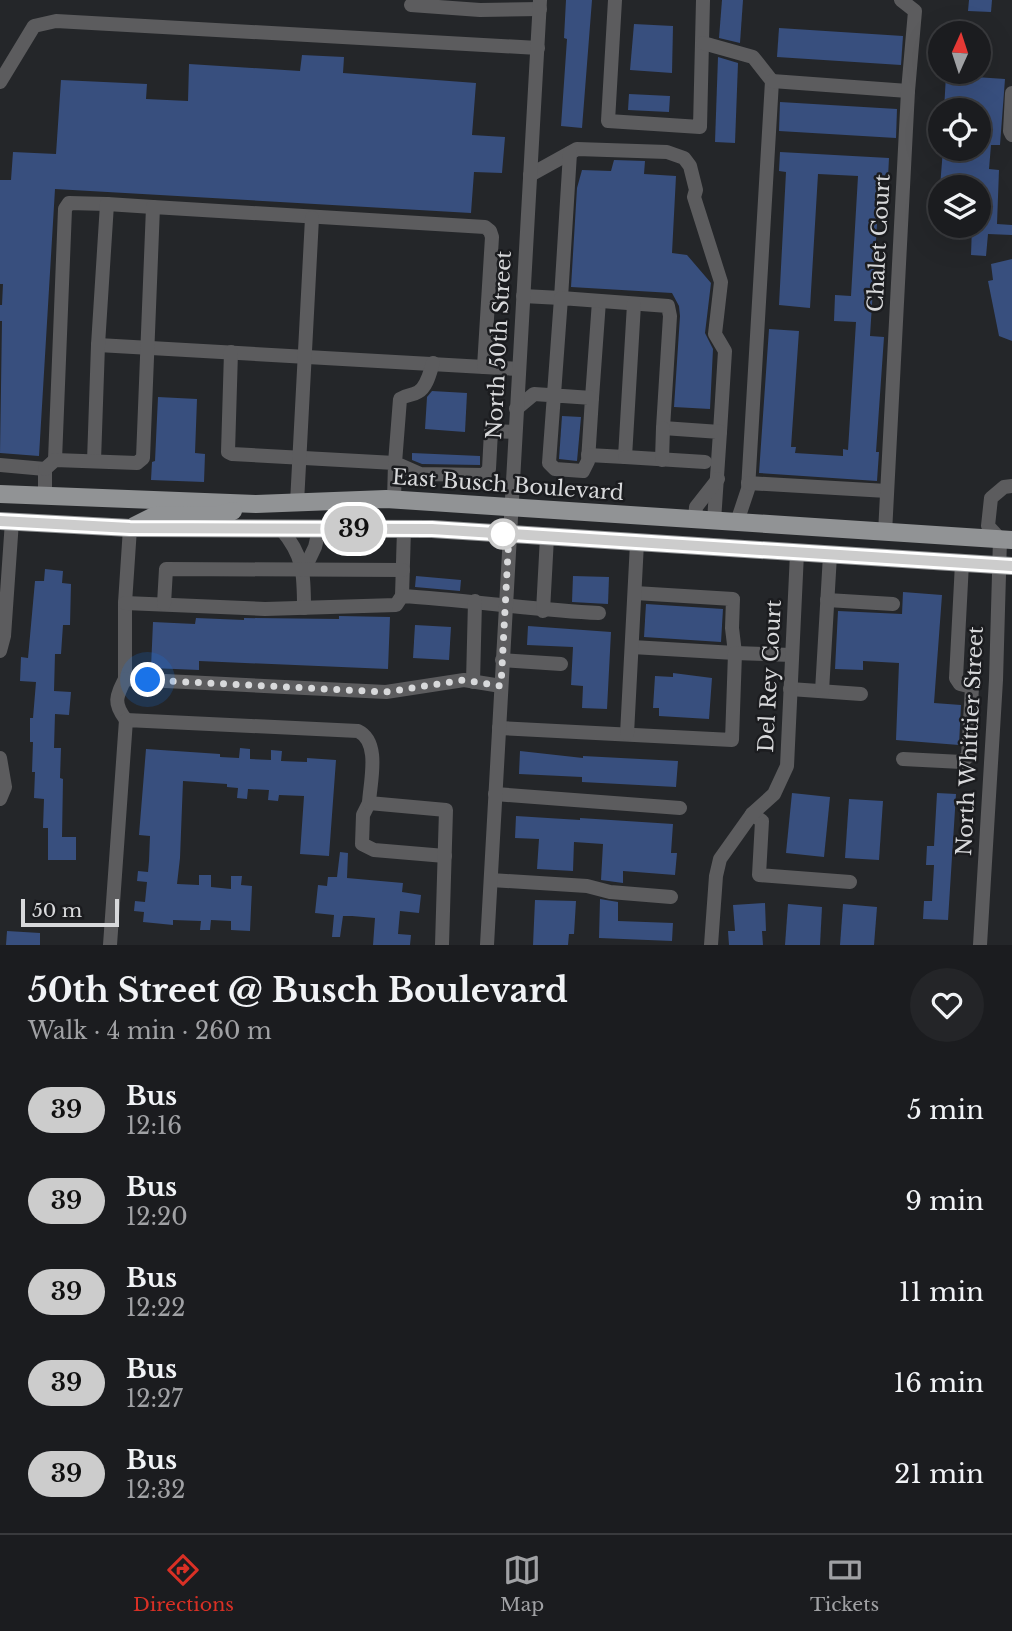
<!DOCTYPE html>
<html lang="en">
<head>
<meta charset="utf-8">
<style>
	body { margin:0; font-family:"Libre Baskerville",serif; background:#242528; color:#f1f3f6; height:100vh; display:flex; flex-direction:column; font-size:26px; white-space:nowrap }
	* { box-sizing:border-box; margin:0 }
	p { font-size:23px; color:#a0a1a4 }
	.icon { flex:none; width:38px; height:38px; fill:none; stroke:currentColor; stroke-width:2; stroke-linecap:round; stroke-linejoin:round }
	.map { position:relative; height:945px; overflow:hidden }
	.drawer { display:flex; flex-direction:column; background:#1b1c1f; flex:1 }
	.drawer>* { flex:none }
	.badge { padding:0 14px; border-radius:23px; font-size:24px; line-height:46px }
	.needle { width:46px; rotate:3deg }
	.buttons { position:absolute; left:928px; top:21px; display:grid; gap:14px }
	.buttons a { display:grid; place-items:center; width:63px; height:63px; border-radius:50%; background:#1b1c1f; box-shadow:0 7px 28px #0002,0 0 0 2px #393a3d; font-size:35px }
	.scale { position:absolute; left:21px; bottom:18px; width:98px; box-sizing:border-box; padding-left:7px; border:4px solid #d8d9db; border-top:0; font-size:19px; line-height:24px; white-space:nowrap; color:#d8d9db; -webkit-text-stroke:5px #1b1c1f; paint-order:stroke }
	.you { position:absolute; width:35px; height:35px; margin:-18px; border:5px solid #fff; border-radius:50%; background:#1a73e8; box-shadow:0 0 0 10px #1a73e833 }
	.map>.badge { position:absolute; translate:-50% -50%; box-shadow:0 0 0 4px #fff }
	.round { display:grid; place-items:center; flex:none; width:74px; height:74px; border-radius:37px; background:#242528 }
	.headline { display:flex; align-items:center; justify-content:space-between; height:119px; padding:0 28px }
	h1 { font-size:33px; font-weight:800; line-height:52px }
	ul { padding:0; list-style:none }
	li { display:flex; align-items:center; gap:21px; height:91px; padding:0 28px }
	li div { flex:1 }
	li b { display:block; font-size:26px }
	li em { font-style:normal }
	li .badge { min-width:77px; font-weight:700; text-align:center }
	.tab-bar { display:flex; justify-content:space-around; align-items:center; height:98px; border-top:2px solid #393a3d; background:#1b1c1f; font-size:19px; color:#a0a1a4 }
	.tab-bar a { display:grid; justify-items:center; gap:4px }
	.tab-bar .on { color:#d93025 }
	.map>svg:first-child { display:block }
	.building { fill:#384f7e }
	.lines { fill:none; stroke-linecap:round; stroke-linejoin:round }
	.minor { stroke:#5c5c5e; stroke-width:14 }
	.major { stroke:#919395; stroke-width:18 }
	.line-casing { stroke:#fff; stroke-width:16 }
	.line { stroke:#ccc; stroke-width:10 }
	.walk { stroke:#d8d9db; stroke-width:7; stroke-dasharray:0 12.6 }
	.stop-dot { fill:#fff; stroke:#ccc; stroke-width:3.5 }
	.labels { text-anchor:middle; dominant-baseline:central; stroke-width:5; stroke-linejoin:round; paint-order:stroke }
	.street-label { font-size:21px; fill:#d8d9db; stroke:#1b1c1f }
</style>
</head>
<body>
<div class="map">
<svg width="1012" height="945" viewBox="0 0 1012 945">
	<rect width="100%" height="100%" fill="#242629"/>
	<g class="building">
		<path d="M566,0H592L582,128L561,126L567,39L564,38Z"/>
		<path d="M722,0H743L740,43L719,38Z"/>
		<path d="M969,0H992L991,12L968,11Z"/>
		<path d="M634,24L673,26L672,73L630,70Z"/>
		<path d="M779,28L903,36L901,65L777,57Z"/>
		<path d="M302,55L344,57L343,73L476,83L472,135L505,137L502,173L474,172L471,213L55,189L39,456L0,453L2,321H0V305H2L3,284H0V180H11L13,152L56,154L61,80L147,84L146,99L188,101L189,64L300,71Z"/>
		<path d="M718,57L738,63L735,143L715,142Z"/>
		<path d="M946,75L1005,79L1000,145H991L989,169L999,170L997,224L1012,225V235L988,234L986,256L971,255L972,226H978V187H940L943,149H978V110H944Z"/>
		<path d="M629,94L670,96L669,112L628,110Z"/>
		<path d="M780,102L897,109L896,138L779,131Z"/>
		<path d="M780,152L889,158L888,177H880L870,336L884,337L876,452H879L877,481L759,473L769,329L799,331L791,447H796L795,453L843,456V449L848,450L856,322L834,321L835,295L851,296L858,176L818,174L810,308L779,305L786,172L779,171Z"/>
		<path d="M614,160L645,161L644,174L676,176L672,253L687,255L711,283L705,333L713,349L710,409L674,407L680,316L679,306L672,293L571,287L577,188L582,170L611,171Z"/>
		<path d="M1012,259V341L999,336L988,281L993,280L991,264Z"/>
		<path d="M432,391L467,393L465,432L425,429L427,397Z"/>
		<path d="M158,397L197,399L195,453L205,454L204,482L151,480L152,462L155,461Z"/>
		<path d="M562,416L581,417L577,461L559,459Z"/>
		<path d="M412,453L480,456V465L422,464L412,460Z"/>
		<path d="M45,569L63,571L62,583L71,584L70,625H63L61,654H55L54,691L71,692L69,715L55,714L54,748H61L60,778L63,779L62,837H76V860H48V828H43L44,799L34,798L35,772H32L33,742H30V718H33L36,682L20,681L21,657L28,658L35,581H44Z"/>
		<path d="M416,576L461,580L460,591L415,587Z"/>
		<path d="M573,576L609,577L608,604L572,602Z"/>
		<path d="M903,592L942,595L934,703L961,705L959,745L896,740L899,663L863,661V670L835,669L838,611L902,614Z"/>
		<path d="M646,604L723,609L721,642L644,637Z"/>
		<path d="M339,616L390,617L388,669L199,661V670L151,668L153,622L195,624L196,618L244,620V618L339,619Z"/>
		<path d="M415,625L451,627L449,660L413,658Z"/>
		<path d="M528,626L611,632L607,709L582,708L583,686L571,685L573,647L527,645Z"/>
		<path d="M673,673L712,678L709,719L659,716V708H653L655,676L673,677Z"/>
		<path d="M240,748L250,749V759L271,760V750L282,751L281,761L307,762V758L336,760L329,856L300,854L304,796L279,795L278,801L268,800L269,790L248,789L247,799L237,798L238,788L227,787V784L183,781L180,858L177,884L199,885V875H211V887L231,889V876H242L241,885L252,886L250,931L231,930V921L211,920L210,930H200L201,921L173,920V925L143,922L144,912L134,911L135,901L145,902L147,882L137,881L138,871L148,872L149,861L150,836L139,835L146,749L220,754V757L239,758Z"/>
		<path d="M520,751L583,758V756L678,761L676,787L582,782V777L519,774Z"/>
		<path d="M792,793L830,797L824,857L786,853Z"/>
		<path d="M937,793L956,794L948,920L923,919L924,901H932L934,865H926L927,846H934Z"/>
		<path d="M849,799L883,801L879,860L845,858Z"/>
		<path d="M516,816L580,820V818L673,824L671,853H677L675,875L623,871V883L601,880L603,844L574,842L573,871L537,869L539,839L515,838Z"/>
		<path d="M340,852L348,853L347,878L403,883L402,892L421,895L419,913L400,911L398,934L411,935L410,945H373L375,918L352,916H343L340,937H332L334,915L315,913L318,885L327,886L328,877H337Z"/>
		<path d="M600,899L618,902V921L673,923L672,941L599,938Z"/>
		<path d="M535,900L576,901L574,934H569L568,945H533Z"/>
		<path d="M765,903L766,931H762L763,945H729L728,931H735L733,905Z"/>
		<path d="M788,904L822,907L820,945H785Z"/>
		<path d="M843,904L877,907L874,945H840Z"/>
		<path d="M7,931L40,933V945H6Z"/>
	</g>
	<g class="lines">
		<g class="minor">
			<path d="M615,0L608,121L700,127L703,0"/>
			<path d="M411,5L480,10L540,9"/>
			<path d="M703,43L753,57L772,81L748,489L737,522"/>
			<path d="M772,81L908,91"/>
			<path d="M0,82L34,26L56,21L538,48"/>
			<path d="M1012,93L1010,131L1012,135"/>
			<path d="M530,175L577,149L667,152L684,158L690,166L696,190L694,197L721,282L715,334L725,351L720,432"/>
			<path d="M523,296L561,298L570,153"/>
			<path d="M98,345L484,367"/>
			<path d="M231,352L228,452L232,454L395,463L394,500"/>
			<path d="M433,363C430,372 427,387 418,392C412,396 407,394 400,399L395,463L420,474L484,475L489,469L491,431L515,432"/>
			<path d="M592,398L599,301"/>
			<path d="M516,409L534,394L592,398L588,461L583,471L555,469L549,463L561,298L668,306L670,316L663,428L720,432L714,521"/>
			<path d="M588,455L625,457L634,304"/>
			<path d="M625,457L705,462"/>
			<path d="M55,460L65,209L69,203L107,204"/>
			<path d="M662,460L663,428"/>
			<path d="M94,461L98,345L107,204L153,207"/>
			<path d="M0,465L45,469V496"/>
			<path d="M45,469L55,460L137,463L143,458L153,207L485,227L490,231L492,237L484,367L519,369"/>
			<path d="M748,483L887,491"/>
			<path d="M297,503L312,218"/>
			<path d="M695,520L696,507L718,479"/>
			<path d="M130,528L125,603V679L386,692L464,680L501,686"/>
			<path d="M281,529C304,556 304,574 304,608"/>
			<path d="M885,533L908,91L915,11L901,0"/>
			<path d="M1000,539L988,526L991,498L1004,487L1012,486"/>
			<path d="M304,570L315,547L319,530"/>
			<path d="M402,596L404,529"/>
			<path d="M827,600L893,604"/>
			<path d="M125,603L265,609L396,605L402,596C468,600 533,610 599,613"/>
			<path d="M164,604L166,569L403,570"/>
			<path d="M543,611L547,537"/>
			<path d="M632,647L735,653L732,628L733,599L635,593"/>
			<path d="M0,651L4,636L12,521"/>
			<path d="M502,660L561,664"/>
			<path d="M125,679C116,697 113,703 126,720"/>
			<path d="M473,682L475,601"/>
			<path d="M790,689L861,694"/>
			<path d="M822,691L830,555"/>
			<path d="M499,728L732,740L735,653L792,655"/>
			<path d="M627,734L637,543"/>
			<path d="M0,758L5,787L0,799"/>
			<path d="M903,759L962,762L968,756L972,687L960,684L956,678L962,563"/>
			<path d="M495,794L680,808"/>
			<path d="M369,803L363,815L362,844L374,850L445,856"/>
			<path d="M752,814L762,821L759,875L850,882"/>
			<path d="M491,880L587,886L610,892L671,897"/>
			<path d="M110,945L126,720L358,731C381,742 370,782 369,803L446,810L442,945"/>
			<path d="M487,945L540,0"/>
			<path d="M711,945L716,876L720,859L752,814L774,794L787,766L797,553"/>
			<path d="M980,945L996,680L1000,539"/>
		</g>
		<g class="major">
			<path d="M0,494L256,504L386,499L1012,540"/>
			<path d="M0,521L130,528L432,529L1012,566"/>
			<path d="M134,526L154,516L219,515L233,511"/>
		</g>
	</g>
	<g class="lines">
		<defs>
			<path id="line" d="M0,521L130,528L432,529L1012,566"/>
		</defs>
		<use href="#line" class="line-casing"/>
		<use href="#line" class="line"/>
		<path class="walk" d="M148,680L386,692L464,680L501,686L509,534H503"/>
	</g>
	<circle class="stop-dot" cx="503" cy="534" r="14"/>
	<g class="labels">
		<g class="street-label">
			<text transform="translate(879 243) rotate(-87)">Chalet Court</text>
			<text transform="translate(499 345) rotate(-87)">North 50th Street</text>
			<text transform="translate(508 485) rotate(4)">East Busch Boulevard</text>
			<text transform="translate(770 676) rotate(-87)">Del Rey Court</text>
			<text transform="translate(970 741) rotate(-87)">North Whittier Street</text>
		</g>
	</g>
</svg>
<div class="buttons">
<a><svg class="needle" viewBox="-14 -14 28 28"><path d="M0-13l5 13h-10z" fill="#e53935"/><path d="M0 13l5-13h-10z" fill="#a0a1a4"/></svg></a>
<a><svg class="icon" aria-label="locate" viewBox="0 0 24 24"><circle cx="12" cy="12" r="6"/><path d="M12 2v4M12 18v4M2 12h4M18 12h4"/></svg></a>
<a><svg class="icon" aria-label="layers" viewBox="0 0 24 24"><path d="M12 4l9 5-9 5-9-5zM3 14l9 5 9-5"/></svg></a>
</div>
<div class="scale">50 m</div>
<div class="you" style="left:148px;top:680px"></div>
<b class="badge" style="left:354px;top:529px;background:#ccc;color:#111">39</b>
</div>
<section class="drawer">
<div class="headline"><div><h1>50th Street @ Busch Boulevard</h1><p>Walk · 4 min · 260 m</p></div><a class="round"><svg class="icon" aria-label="heart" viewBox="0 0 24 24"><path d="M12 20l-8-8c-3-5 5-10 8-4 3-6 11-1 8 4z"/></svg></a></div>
<ul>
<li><span class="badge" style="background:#ccc;color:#111">39</span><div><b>Bus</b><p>12:16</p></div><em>5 min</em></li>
<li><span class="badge" style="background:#ccc;color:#111">39</span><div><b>Bus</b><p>12:20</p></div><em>9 min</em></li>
<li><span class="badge" style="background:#ccc;color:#111">39</span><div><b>Bus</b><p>12:22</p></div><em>11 min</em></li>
<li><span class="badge" style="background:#ccc;color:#111">39</span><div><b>Bus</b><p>12:27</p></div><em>16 min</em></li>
<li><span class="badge" style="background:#ccc;color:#111">39</span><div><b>Bus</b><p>12:32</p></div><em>21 min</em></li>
</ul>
</section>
<nav class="tab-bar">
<a class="on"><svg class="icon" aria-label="directions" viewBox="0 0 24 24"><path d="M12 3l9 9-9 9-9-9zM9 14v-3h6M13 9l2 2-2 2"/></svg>Directions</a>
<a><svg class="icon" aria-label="map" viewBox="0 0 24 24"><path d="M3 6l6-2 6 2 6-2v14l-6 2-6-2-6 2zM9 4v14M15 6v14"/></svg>Map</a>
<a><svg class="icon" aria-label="tickets" viewBox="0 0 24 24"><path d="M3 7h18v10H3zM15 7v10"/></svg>Tickets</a>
</nav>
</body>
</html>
